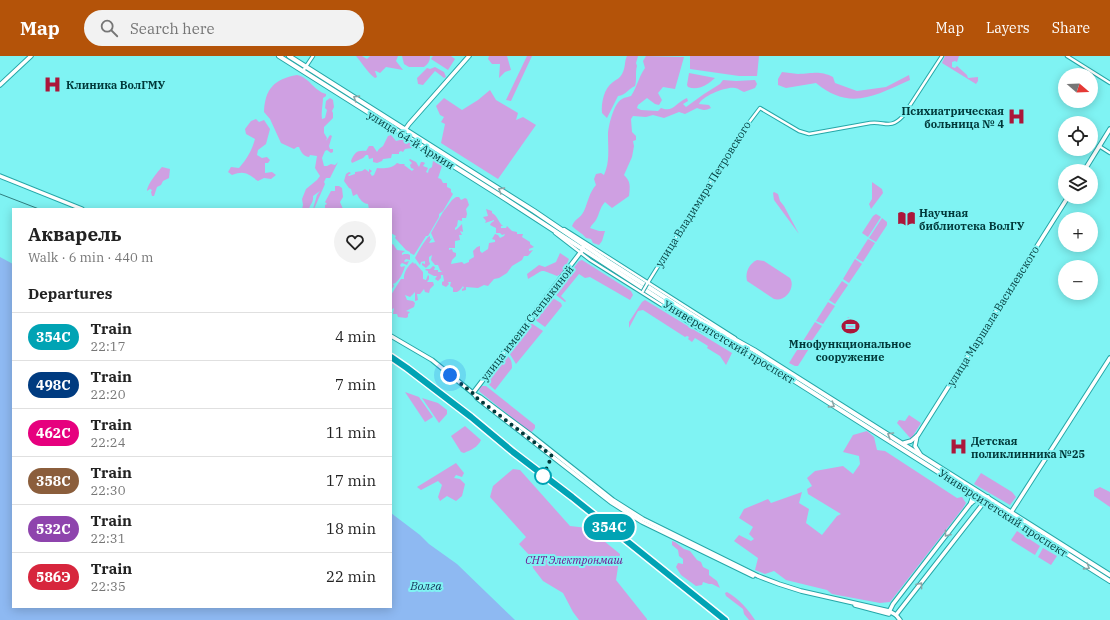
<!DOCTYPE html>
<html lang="en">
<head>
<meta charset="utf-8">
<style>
	body { margin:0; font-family:"IBM Plex Serif",serif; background:#f2f2f2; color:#222; height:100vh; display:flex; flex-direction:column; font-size:15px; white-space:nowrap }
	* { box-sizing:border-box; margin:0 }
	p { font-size:13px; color:#767676 }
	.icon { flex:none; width:22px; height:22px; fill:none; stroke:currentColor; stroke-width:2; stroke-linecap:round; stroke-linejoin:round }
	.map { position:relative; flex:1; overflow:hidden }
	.drawer { position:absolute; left:12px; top:152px; width:380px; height:400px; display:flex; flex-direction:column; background:#fff; border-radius:0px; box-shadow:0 2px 10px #0003 }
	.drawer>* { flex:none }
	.badge { padding:0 8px; border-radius:13px; font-size:14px; line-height:26px }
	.needle { width:26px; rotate:109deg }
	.controls { position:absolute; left:1058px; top:12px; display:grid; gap:8px }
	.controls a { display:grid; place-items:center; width:40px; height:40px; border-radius:50%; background:#fff; box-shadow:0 2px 10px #0003; font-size:20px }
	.you { position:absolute; width:20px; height:20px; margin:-10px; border:3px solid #fff; border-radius:50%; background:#1a73e8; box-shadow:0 0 0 6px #1a73e833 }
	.map>.badge { position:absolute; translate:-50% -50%; box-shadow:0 0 0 2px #fff }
	h2 { padding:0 16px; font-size:15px; line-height:36px }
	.round { display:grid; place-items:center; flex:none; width:42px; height:42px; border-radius:21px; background:#f2f2f2 }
	.summary { display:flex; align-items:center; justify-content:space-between; height:68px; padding:0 16px }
	h1 { font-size:19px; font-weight:800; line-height:30px }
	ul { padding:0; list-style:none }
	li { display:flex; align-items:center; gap:12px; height:48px; padding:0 16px; border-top:1px solid #e0e0e0 }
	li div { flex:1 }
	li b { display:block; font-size:15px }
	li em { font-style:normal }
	li .badge { min-width:44px; font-weight:700; text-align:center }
	header { display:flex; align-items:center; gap:24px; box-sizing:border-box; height:56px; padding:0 20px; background:#b45309; color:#fff }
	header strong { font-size:19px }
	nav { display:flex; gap:22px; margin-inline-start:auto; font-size:14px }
	.search { width:280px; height:36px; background:#f2f2f2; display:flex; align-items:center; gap:10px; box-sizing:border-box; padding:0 14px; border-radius:22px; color:#767676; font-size:15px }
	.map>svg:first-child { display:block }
	.green { fill:#cfa0e2 }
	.water { fill:#8eb9f2 }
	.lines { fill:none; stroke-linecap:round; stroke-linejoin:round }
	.minor-casing { stroke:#25a7a8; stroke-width:4.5 }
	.major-casing { stroke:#25a7a8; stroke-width:5.5 }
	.highway-casing { stroke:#25a7a8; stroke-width:6 }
	.minor { stroke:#fff; stroke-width:2.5 }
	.major { stroke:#fff; stroke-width:3.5 }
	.highway { stroke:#fff; stroke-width:4 }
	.rail { stroke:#307e7f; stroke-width:1 }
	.minor-bridge-casing { stroke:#25a7a8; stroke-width:4.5; stroke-linecap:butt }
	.minor-bridge { stroke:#fff; stroke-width:2.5 }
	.oneway { stroke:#8ca5a6 }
	.line-casing { stroke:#fff; stroke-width:9 }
	.line { stroke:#00a3b4; stroke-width:6 }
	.walk { stroke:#003839; stroke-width:4; stroke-dasharray:0 7.2 }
	.stop-dot { fill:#fff; stroke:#00a3b4; stroke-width:2 }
	.labels { text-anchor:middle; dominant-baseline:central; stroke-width:4; stroke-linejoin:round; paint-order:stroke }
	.poi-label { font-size:11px; font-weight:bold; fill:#003839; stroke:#7ff3f3; text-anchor:start }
	.street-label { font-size:11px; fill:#003839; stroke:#7ff3f3 }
	.park-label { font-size:11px; font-style:italic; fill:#721990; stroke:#7ff3f3 }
	.water-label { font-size:12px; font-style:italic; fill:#153257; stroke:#7ff3f3 }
</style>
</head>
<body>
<header>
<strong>Map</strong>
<div class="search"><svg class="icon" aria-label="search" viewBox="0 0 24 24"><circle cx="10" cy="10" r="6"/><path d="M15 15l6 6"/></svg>Search here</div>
<nav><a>Map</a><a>Layers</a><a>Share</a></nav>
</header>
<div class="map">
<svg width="1110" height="564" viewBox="0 0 1110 564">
	<rect width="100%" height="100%" fill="#7ff3f3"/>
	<g class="green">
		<path d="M356,0H362L367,3L370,0H398L396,5L403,14L386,11L380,17L376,15H375L377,21L375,22C367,16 363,8 356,0Z"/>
		<path d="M402,0H430C430,5 428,8 424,11H409L404,8Z"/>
		<path d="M433,0H451L455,3L448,14L431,3Z"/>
		<path d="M489,0H507L511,14L505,16L499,22L500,8H492L488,3Z"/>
		<path d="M527,0H532L511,45L506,44Z"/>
		<path d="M627,0H638L636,7L637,10C635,16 637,24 635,30C628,33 626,39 618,40L607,62L602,57C601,47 604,32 613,26C617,23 620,22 622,18C626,11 624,6 627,0Z"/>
		<path d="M646,0L684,1L675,33L663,31L658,37L662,44L659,49L655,48L647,42L638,49L637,52L641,54L658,55L661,52C674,57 676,46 687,42L688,45L683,48L686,51L704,38L720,28L723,24L736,25L755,24L757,28L755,32L744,36C741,35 738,32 735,32C727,30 702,40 699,48L709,49L711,52C705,55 702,54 697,52L685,58L679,56L664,62L653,59L646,61L633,60L631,63L632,76L636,80V84L633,85L634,90L632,101L624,119C631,126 630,130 629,140L612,152L605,146C599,153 600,157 596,164C594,167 592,168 590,172L599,175H605L602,185L599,189L593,187L591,183L586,182C581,176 577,175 572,170C576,161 580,163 584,155C588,146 589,137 596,129L594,123L596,118L601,117L604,119C610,106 608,93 608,79C608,70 614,47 622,43C625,41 629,41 631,40C637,31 639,20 645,12L643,5Z"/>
		<path d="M690,0H759L757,20H739L690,13Z"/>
		<path d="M945,0H959L957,6L955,5L952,6V11L955,12L957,10L967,19L968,22L978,21V25L976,28L942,7Z"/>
		<path d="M435,11L444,16L446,21L444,22L435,15L423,29L418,28L417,22L427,12L430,13Z"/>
		<path d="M782,16C787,17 793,17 798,18C813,18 818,14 833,21L835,27L857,35L886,31L909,19L910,24C874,40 850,55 816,27L786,32L778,29V23Z"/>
		<path d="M689,17L715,22C707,29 698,35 688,31L687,29Z"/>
		<path d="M297,19C309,21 314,35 326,38V40L323,42C323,49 321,55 322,63L325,62L327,54L325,52L326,45L330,42L333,44L334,51L332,55L333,57V62L324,71V77L327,82L326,85L330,79L332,80L329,90L330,93H333V96L331,97L327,94L325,95L322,102L324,110H327L331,108L335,109L338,106L330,122H326L324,126L325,128L314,153H313L317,139L320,135L313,140C314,146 310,148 309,153H302L303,149L302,143L306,133L317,124L320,120L315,112L317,100L310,99L309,101C303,100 301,96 299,91H297L294,93L281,87L270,63L264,56C265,33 274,23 297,19Z"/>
		<path d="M490,34L496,44L518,57L516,64L523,61L536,69L498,123L441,87L445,68L441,66L444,61L440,59L436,50L444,42L462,54L478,44Z"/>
		<path d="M256,63L259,66L264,64L270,73L266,88L258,94L257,99L262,102L267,101L270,104L268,107H265V117L272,116L276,119L271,123L264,122L258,125C248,118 245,114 232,119L228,116L231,111L239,112C247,103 252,94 255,83L246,78L245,73L251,65Z"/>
		<path d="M405,75L544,163L545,165L406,77Z"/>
		<path d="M391,79L396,85L404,83L413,88L412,92L405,93L403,96L401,95L399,96V98H392L391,102L383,103L382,105L377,107L373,106V102L369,103L368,99H366L363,102L352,107L351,105C354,97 357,94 366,95L369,90H373L377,96L379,93L383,90L388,80Z"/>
		<path d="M409,104L410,103L416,106L419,111L421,106H423L425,107L423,110L428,112L426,116L428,117L429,113L432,111L433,105L439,106L440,109L442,110L438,122L441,123L443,127H447V131L451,133V136L453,138L443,155L439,158V161L428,180H426L414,199L410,197V196L406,194L395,182L396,180L391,177V153H369L368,148C364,148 359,143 357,138L353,140L351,133L349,132L344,125L346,118L349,116L351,117L348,119L349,120L355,118V116L362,115L365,113L369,116V113L372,115L370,117L372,120L374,119L377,112C383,113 393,112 397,107L400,108H405L404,109L412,115L414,113L411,112L410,109L412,107Z"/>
		<path d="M162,111L170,113L169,122L163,125L161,129L157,131L154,140H152L151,136L152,134L150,133L147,135C147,129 158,115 162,111Z"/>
		<path d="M872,126L882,133L883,137L871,153L869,148L872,143Z"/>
		<path d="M335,130H339L342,132L343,141L340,146L343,153H325V149L327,148L325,146L331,135H335Z"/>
		<path d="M774,136L778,138L780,145L784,150L799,178L774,144L773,137Z"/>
		<path d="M456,141H459L461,144L465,142L467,143L469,149L466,153L467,158L466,162H462V165L458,164L457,170L455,172V174L457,173L462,168L463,176L460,175L462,179H459L460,184L455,185V192H449V194L452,193L453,196L456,197V200L452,204L451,208L462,206L464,208L469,206V204L474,201L473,195L477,191L480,190V195L482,197L488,193L489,187L495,186V184L492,183L495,178L498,179L500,182L504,180L505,178L502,179L500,177H496V172L490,169L491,167L494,165V164L485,167L486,165L483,161L488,160L486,153L492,155V157C498,160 498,166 503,170H501V172H506L507,170L512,175L517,176V178H523L522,181L530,186V188L534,191L529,193V195L533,194L528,200H524L522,204L512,210L507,217L499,222L494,223L488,230L484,229L478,232L466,231V234L462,235V233L464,232L463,230L460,234L457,236H453V232L450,230L451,226H448L449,228L446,231L442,229V226L444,225L443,219H441V222L438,225L435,223L437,220H434L428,217V215L425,214L426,213H430L433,210L435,211L434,214H438V216H442L440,214L438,209H435L431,204L432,199L429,201V205L430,208L426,212L422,209V207L425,208V205L421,206L420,209L415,202C418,196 423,187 428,181L430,180V183L432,182L429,187L435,186L431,177L443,156L452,144Z"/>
		<path d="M876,158L881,161L868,181L862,177L873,160Z"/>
		<path d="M882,162L887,166V169L876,186L869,182Z"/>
		<path d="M868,183L875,187L863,206L856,202Z"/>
		<path d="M393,188L397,194L405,195L402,197V199L404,198H408L410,199V204L406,203L404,205L405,206L409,205L407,209L402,207L400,209L401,211L405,210C403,217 399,226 393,228L394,230L391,234V189Z"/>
		<path d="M560,197L569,203L563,217L557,220C538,213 546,213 528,223L527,218L539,209L545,211L556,206Z"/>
		<path d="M855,203L862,208L849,227L843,223Z"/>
		<path d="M582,204L631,235L633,239L630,244L590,221L585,222L579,218L561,240L566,245L565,246L556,239L555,236L579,205Z"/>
		<path d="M757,204L764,205L790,222C796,232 785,246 774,243L747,225C745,216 749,208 757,204Z"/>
		<path d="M413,206L414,208L415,207L423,216V223L426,224L428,219L429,220V223L427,226H433L434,229L430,233L429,237L425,236L424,233L420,238H417L418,244L415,245V236L410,241L405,239L407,244L413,245L415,247L414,251L406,255L410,256L408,258V261L406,262L398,261L397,258H393L394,252L391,254V239L401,223H404C403,218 408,209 413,206Z"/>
		<path d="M842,225L848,229L835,248L829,244Z"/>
		<path d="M551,241L561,247L562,250L545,271L534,263Z"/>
		<path d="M645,244L732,297L726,309L720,300L707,292L708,290L695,282L692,286L688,283L689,281L687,280L685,281L643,254L638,255L629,272V266L642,246Z"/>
		<path d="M828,246L835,250L823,268L816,265Z"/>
		<path d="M848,261L859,268L852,279L841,273Z"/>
		<path d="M815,266L822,270L809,289L803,285Z"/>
		<path d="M531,267L543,275L516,308L508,295Z"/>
		<path d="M802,286L810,291L798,310H795L789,307Z"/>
		<path d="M504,299C511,300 512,306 512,312L495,334L486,326L485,323Z"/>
		<path d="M480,330H486L535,369V372L531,377L480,336L479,334Z"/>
		<path d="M405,336L419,341L433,361L425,366Z"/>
		<path d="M422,342L438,347L447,354V358L439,367Z"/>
		<path d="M909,359L921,367L911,383L897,367L899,364L905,365Z"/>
		<path d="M465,370L481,384C478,391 471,394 464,397L461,396L451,380Z"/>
		<path d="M867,375L874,381L877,394L885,395L957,442L962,441L966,447L963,452L890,546L880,547L832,538L827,534L786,524L774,515L765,518L755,514L758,502L734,485L739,479L751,485L754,483L749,478L753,471L739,462L744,453L768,443L771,447L802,436L799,447L809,453L806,467L822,479L837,460L841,458L808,438L807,433L812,430L807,422L815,415L843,410L853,418L860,408L859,400L843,396L853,379Z"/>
		<path d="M456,407L464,417L462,421L456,419L454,422L460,423L465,428L462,440L456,445L447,440L440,445L438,441L442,429L438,425L421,434L417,431Z"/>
		<path d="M513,413L520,414L570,470L588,472L620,498L616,524L647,563V564H579L573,556L563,537L543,525L533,512L530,500L519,488L526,481L490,441L493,430Z"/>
		<path d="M981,417L1012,436L1016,441L1010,449L974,428Z"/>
		<path d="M1100,431L1110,436V451L1094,440V434Z"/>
		<path d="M1017,475L1040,490L1035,499L1011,484Z"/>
		<path d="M672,485L675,486L684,493L690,495L697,504L701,506L703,511L709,514V519L717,525L720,532L712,528H709L703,526L702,529L696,530L681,519L676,511L678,507L683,508V503L679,500L678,494L672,489Z"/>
		<path d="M1043,492L1057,500L1051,509L1038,501Z"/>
		<path d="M727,536C739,543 748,553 755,564H749L744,558L743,553L726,540L725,537Z"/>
	</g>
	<path class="water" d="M0,201L13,208V551H391V457L420,479L429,488L457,508L515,564H0Z"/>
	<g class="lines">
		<defs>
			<g id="minor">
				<path d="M1067,0L1110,27"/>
				<path d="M303,15L313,0"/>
				<path d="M1099,90L1110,97"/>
				<path d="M564,173L735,282"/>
				<path d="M555,177L590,204L698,272L754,301"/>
				<path d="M647,228L741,77L760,52L799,75L809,78L870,67C885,65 890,74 903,60L942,0"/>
			</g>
			<g id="major">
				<path d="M0,29L31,0"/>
				<path d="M402,78L409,68L469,0"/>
				<path d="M1084,115L1110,73"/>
				<path d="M0,120L82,153"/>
				<path d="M391,280L432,304L474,338L480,341L531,379L613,444L643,463L758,520L779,528L801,535L889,555L896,559L900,564"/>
				<path d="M473,337L580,197L583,194V191"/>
				<path d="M475,339L477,342L612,447L642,466L753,520"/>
				<path d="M917,380L915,390L920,398"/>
				<path d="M904,387L911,385L918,379L1068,141"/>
				<path d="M1010,458L1110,302"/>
				<path d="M855,549L889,558"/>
				<path d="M889,556L893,548L971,447L977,443L988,441"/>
				<path d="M896,559L985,445L984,443"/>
			</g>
			<g id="highway">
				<path d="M279,0L504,142L687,261L741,291L1110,525"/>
				<path d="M289,0L534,155L609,206L702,265L754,294L1110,519"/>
				<path d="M971,447L973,441L971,437"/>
			</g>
		</defs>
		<use href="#minor" class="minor-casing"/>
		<use href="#major" class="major-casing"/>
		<use href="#highway" class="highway-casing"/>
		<use href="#minor" class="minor"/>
		<use href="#major" class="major"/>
		<use href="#highway" class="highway"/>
		<g class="rail">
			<path d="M0,138L39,153"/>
			<path d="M391,299L445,340L727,564"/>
		</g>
		<defs>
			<path id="minor-bridge" d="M643,235L647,228"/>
		</defs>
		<use href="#minor-bridge" class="minor-bridge-casing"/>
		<use href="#minor-bridge" class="minor-bridge"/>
	</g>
	<defs><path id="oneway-chevron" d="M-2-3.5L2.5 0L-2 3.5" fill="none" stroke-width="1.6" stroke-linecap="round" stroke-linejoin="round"/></defs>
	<g class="oneway">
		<use href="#oneway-chevron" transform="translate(356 42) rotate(-148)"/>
		<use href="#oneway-chevron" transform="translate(501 134) rotate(-148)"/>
		<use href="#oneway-chevron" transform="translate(832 349) rotate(33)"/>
		<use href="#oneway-chevron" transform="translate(890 379) rotate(-149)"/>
		<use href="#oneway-chevron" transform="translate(947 478) rotate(128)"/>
		<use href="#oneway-chevron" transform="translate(1087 511) rotate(32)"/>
		<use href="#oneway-chevron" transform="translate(920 529) rotate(-52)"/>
	</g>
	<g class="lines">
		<defs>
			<path id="line" d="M391,301L407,312L471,361L513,396L572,441L725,564"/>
		</defs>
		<use href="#line" class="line-casing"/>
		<use href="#line" class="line"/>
		<path class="walk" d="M450,319L474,338L477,342L552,400L543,420"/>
	</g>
	<defs>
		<symbol id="hospital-bare" viewBox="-9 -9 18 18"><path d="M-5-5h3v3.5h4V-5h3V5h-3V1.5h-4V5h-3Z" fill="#ab163a" stroke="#7ff3f3" stroke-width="2.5" paint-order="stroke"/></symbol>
		<symbol id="library-bare" viewBox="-9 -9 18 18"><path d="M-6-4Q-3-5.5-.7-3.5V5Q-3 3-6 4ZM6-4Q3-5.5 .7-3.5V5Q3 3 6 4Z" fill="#ab163a" stroke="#7ff3f3" stroke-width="2.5" paint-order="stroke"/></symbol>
		<symbol id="stadium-bare" viewBox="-9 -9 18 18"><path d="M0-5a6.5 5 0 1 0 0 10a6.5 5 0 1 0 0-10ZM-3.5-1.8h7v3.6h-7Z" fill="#ab163a" stroke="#7ff3f3" stroke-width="2.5" paint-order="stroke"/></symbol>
	</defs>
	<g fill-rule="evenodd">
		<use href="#hospital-bare" x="40" y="16" width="25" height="25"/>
		<use href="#hospital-bare" x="1004" y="48" width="25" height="25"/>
		<use href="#library-bare" x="894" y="150" width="25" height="25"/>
		<use href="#stadium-bare" x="838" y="258" width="25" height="25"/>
		<use href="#hospital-bare" x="946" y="378" width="25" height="25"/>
	</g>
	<circle class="stop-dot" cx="543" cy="420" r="8"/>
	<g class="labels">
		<g class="poi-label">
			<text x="66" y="29">Клиника ВолГМУ</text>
			<text x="1004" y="55" text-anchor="end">Психиатрическая<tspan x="1004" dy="13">больница № 4</tspan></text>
			<text x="919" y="157">Научная<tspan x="919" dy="13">библиотека ВолГУ</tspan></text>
			<text x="850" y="288" text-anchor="middle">Мнофункциональное<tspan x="850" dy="13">сооружение</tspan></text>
			<text x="971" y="385">Детская<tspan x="971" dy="13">поликлинника №25</tspan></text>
		</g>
		<g class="street-label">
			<text transform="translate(411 84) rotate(32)">улица 64-й Армии</text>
			<text transform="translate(703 138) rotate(-58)">улица Владимира Петровского</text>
			<text transform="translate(993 260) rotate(-58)">улица Маршала Василевского</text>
			<text transform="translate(527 267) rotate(-52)">улица имени Степыкиной</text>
			<text transform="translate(729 286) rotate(31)">Университетский проспект</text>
			<text transform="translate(1003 457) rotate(33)">Университетский проспект</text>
		</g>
		<g class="park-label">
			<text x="574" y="504">СНТ Электронмаш</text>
		</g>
		<g class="water-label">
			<text x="426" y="529">Волга</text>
		</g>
	</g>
</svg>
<div class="controls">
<a><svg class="needle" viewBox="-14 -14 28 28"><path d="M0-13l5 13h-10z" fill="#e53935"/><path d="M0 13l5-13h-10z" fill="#767676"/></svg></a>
<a><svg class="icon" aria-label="locate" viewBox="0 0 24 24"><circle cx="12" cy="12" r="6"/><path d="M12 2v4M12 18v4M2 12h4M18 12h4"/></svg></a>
<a><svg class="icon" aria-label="layers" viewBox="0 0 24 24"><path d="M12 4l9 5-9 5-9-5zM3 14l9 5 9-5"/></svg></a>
<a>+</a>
<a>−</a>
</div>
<div class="you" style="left:450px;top:319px"></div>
<b class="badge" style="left:609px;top:471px;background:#00a3b4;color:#fff">354С</b>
<section class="drawer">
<div class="summary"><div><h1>Акварель</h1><p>Walk · 6 min · 440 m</p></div><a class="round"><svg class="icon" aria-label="heart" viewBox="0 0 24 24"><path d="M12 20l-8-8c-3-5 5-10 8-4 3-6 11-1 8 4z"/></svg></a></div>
<h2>Departures</h2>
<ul>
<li><span class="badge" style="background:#00a3b4;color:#fff">354С</span><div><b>Train</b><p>22:17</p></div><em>4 min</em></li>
<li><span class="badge" style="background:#003b80;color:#fff">498С</span><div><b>Train</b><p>22:20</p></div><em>7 min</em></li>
<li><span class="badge" style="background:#e6007e;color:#fff">462С</span><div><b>Train</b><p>22:24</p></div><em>11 min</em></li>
<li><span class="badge" style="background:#8b5e3c;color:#fff">358С</span><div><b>Train</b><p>22:30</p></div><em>17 min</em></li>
<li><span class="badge" style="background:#8e44ad;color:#fff">532С</span><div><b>Train</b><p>22:31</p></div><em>18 min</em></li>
<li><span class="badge" style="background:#d7263d;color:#fff">586Э</span><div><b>Train</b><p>22:35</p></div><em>22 min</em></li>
</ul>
</section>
</div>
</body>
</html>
